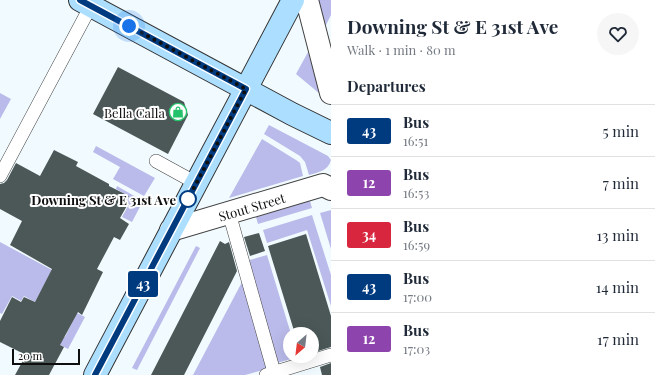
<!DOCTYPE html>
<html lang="en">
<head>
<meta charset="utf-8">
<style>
	body { margin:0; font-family:"Playfair Display",serif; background:#f6f6f7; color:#1f2937; height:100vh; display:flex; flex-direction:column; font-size:15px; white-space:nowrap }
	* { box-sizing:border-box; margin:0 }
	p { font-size:13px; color:#747a83 }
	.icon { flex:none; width:22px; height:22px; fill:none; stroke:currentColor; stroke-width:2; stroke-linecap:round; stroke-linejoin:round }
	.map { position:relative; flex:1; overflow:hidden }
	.panel { display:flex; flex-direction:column; background:#fff; width:324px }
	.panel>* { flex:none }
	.badge { padding:0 8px; border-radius:3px; font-size:14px; line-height:26px }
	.needle { width:26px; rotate:208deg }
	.tools { position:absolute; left:283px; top:327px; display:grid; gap:8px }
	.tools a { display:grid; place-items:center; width:36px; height:36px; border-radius:50%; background:#fff; box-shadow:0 4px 16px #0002; font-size:20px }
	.scale { position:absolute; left:12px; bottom:10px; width:68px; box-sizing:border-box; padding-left:4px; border:2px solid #0f0f0f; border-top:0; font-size:11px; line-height:14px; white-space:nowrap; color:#0f0f0f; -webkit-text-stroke:3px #fff; paint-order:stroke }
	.you { position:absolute; width:20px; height:20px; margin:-10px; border:3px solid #fff; border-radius:50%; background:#1a73e8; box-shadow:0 0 0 6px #1a73e833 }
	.map>.badge { position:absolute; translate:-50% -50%; box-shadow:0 0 0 2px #fff }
	h2 { padding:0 16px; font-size:15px; line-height:36px }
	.round { display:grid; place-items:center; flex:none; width:42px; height:42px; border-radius:21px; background:#f6f6f7 }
	.headline { display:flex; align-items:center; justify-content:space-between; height:68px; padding:0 16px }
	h1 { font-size:19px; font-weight:700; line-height:30px }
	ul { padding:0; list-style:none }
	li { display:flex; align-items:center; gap:12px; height:52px; padding:0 16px; border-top:1px solid #e0e1e3 }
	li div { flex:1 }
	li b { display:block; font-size:15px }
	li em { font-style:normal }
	li .badge { min-width:44px; font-weight:700; text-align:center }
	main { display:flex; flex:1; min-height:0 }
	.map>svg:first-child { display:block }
	.green { fill:#babbea }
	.building { fill:#4b5857 }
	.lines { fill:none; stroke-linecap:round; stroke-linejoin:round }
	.service-casing { stroke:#424242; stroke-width:14 }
	.minor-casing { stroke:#424242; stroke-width:24 }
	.secondary-casing { stroke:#313131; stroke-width:24 }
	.service { stroke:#fff; stroke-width:13 }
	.minor { stroke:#fff; stroke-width:22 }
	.secondary { stroke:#acdfff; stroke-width:22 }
	.line-casing { stroke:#fff; stroke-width:9 }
	.line { stroke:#003b80; stroke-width:6 }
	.walk { stroke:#0f0f0f; stroke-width:4; stroke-dasharray:0 7.2 }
	.stop-dot { fill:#fff; stroke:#003b80; stroke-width:2 }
	.labels { text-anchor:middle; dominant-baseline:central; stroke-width:4; stroke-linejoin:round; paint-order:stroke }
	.poi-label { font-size:13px; fill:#0f0f0f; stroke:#fff; text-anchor:end }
	.stop-label { font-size:13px; font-weight:bold; fill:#0f0f0f; stroke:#fff; text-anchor:end }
	.street-label { font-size:13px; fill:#0f0f0f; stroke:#fff }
</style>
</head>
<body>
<main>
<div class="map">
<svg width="331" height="375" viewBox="0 0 331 375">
	<rect width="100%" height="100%" fill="#f1fbff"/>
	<g class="green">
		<path d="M318,0H331V15L325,27Z"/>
		<path d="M308,52L320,94L296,74Z"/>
		<path d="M0,93L11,99L0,119Z"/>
		<path d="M269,125L328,156L331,160C328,171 319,172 309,175L305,162L300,156L264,134Z"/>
		<path d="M262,139L296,160L300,163L303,176L229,198Z"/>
		<path d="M96,146L155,178L144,196L113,179L120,167L93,152Z"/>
		<path d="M117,186L143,201L132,222L122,217L129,204L126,202L129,196L116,189Z"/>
		<path d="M310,201L312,208L258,224L256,217Z"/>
		<path d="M331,210V249L320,213Z"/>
		<path d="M312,215L331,275V306L307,230L267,243L263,230Z"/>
		<path d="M0,242L52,270L35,302L24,296L21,301L12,296L2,314L0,313Z"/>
		<path d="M196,246L200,248L137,370L132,368Z"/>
		<path d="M267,255L291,334H290V356H298V357L277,363L246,261Z"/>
		<path d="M242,282L267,369L245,375H193Z"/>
		<path d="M77,313L85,317L68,349L24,326L60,334L65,337Z"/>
	</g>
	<g class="building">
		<path d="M118,67L184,102L188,115L168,154L93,114Z"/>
		<path d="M54,150L78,162L76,166L109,184V186L129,196L125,202L128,204L120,218L129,224L120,240L114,237L97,269L103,272L82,315L78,312L60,345L64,347L49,375H15L26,355L0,342V321L12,297L21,302L24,297L35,302L52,269L10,245L22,221L0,209V184L4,183L7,180L16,163L40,176Z"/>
		<path d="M259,233L265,251L250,256L244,237Z"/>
		<path d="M306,234L331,316V347L315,352L312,342V334H295L268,246Z"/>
		<path d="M220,241L225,244L229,242L237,271L184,375H151Z"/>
		<path d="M331,363V375H322L320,367Z"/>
	</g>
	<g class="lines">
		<defs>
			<g id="service">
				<path d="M156,161L196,183"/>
				<path d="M0,176L94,0"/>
				<path d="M229,213L274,372"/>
				<path d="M266,375L331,355"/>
			</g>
			<g id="minor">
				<path d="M307,0L331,93"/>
				<path id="s1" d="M171,230L323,185L331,189"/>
			</g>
			<g id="secondary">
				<path d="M80,0L292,114L331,133"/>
				<path d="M95,375L293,0"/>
			</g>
		</defs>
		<use href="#service" class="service-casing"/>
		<use href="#minor" class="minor-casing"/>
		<use href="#secondary" class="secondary-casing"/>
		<use href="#service" class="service"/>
		<use href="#minor" class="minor"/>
		<use href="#secondary" class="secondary"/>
	</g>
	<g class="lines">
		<defs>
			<path id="line" d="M80,0L246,89L95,375"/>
		</defs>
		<use href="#line" class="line-casing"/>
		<use href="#line" class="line"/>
		<path class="walk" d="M129,26L246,89L188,199"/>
	</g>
	<defs>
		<symbol id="shop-ring" viewBox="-11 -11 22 22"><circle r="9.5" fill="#fff" stroke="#25c26b" stroke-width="1.5"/><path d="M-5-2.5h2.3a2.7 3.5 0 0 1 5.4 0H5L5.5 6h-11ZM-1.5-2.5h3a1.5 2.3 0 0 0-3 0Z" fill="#25c26b"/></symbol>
	</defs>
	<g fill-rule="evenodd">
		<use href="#shop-ring" x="168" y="102" width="20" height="20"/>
	</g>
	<circle class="stop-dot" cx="188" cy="199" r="8"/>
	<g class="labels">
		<g class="poi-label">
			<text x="165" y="112">Bella Calla</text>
		</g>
		<g class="stop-label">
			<text x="176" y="199">Downing St &amp; E 31st Ave</text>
		</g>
		<g class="street-label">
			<text stroke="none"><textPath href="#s1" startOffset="84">Stout Street</textPath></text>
		</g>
	</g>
</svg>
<div class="tools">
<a><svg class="needle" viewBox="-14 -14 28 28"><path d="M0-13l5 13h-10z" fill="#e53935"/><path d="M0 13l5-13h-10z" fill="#747a83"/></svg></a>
</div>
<div class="scale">20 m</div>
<div class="you" style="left:129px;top:26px"></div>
<b class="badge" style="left:143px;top:284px;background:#003b80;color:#fff">43</b>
</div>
<section class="panel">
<div class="headline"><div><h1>Downing St &amp; E 31st Ave</h1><p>Walk · 1 min · 80 m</p></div><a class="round"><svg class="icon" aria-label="heart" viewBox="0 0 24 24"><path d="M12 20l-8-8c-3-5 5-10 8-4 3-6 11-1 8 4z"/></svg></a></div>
<h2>Departures</h2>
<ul>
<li><span class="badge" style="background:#003b80;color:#fff">43</span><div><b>Bus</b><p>16:51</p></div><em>5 min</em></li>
<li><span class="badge" style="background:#8e44ad;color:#fff">12</span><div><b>Bus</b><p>16:53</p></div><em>7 min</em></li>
<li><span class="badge" style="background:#d7263d;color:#fff">34</span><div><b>Bus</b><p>16:59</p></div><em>13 min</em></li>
<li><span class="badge" style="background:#003b80;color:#fff">43</span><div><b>Bus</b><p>17:00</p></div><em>14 min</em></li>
<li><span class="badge" style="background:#8e44ad;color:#fff">12</span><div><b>Bus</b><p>17:03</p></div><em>17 min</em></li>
</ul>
</section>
</main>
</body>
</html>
